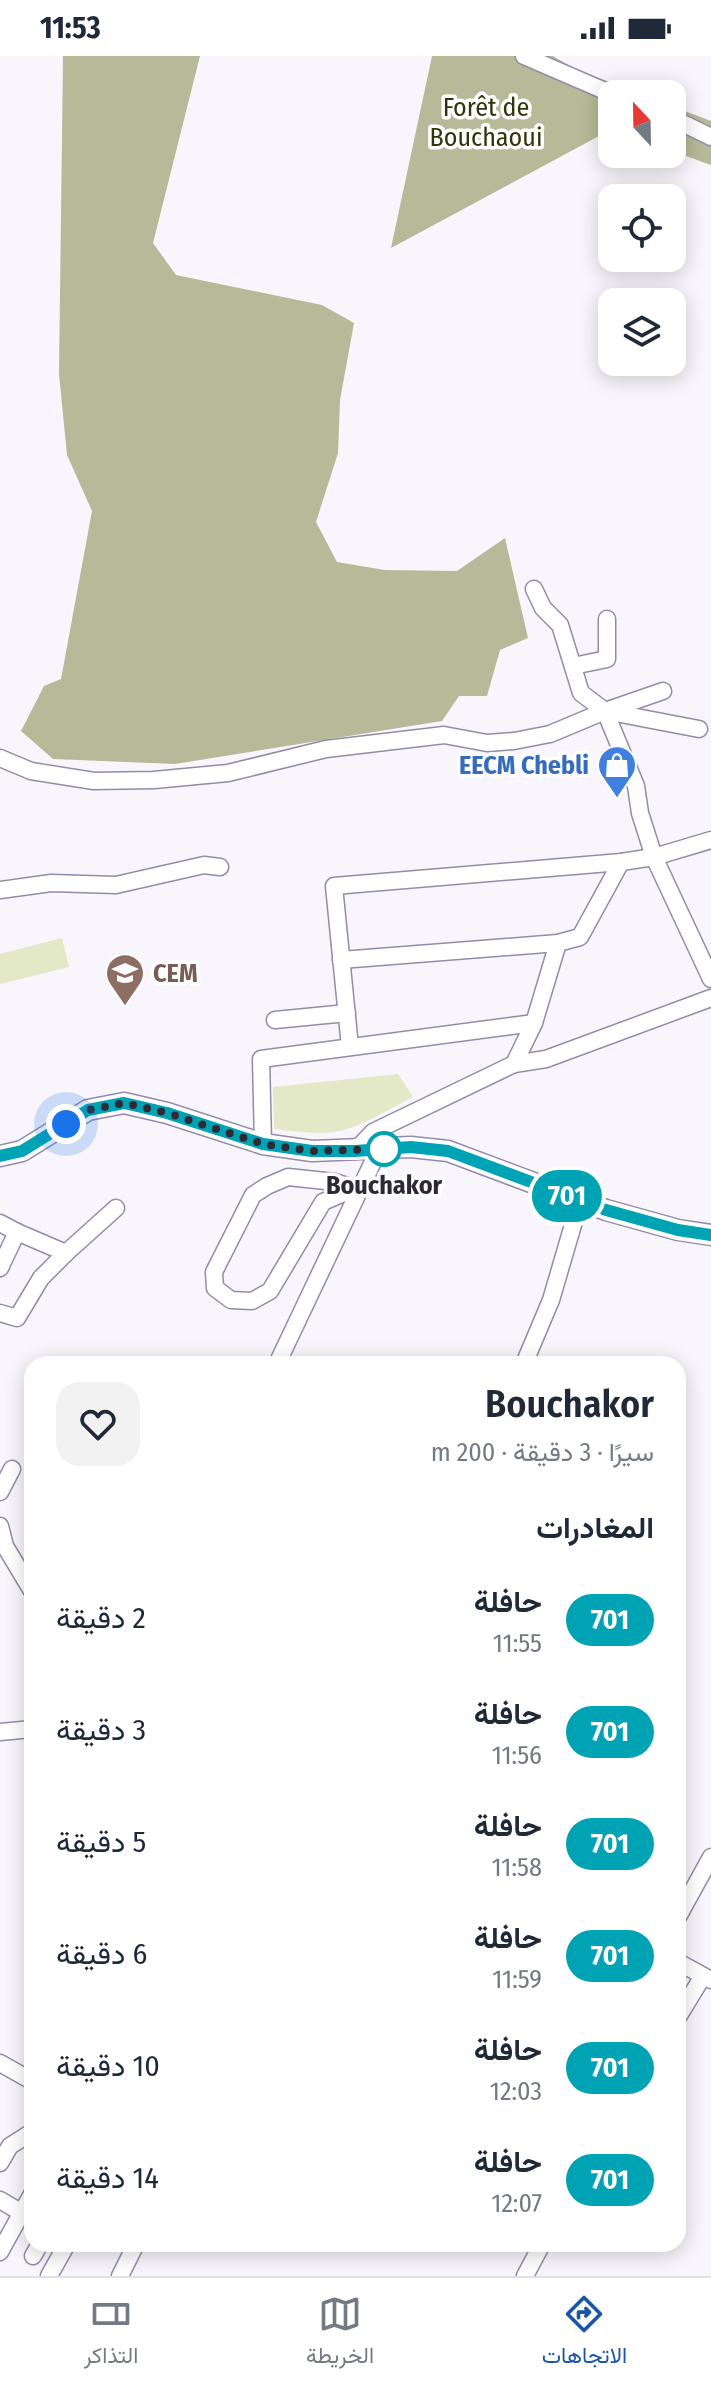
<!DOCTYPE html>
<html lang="ar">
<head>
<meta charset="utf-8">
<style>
	body { margin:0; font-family:"Fira Sans Condensed",Vazirmatn,sans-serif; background:#f2f2f3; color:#1f2937; direction:rtl; height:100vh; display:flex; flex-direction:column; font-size:30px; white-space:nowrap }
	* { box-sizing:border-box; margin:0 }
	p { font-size:26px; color:#747a83 }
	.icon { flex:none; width:44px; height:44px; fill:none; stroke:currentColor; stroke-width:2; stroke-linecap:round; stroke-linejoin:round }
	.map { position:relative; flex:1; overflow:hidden; direction:ltr }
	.drawer { position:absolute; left:24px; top:1300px; width:662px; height:896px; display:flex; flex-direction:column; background:#fff; border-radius:24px; box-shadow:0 4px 20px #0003; direction:rtl }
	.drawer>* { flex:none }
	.badge { padding:0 16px; border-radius:26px; font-size:28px; line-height:52px }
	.needle { width:52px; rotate:338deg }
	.buttons { position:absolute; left:598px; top:24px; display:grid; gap:16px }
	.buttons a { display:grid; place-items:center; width:88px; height:88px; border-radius:16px; background:#fff; box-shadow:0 4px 20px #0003; font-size:40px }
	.you { position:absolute; width:40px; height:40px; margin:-20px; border:6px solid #fff; border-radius:50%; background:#1a73e8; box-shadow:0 0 0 12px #1a73e833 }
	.map>.badge { position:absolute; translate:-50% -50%; box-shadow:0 0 0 4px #fff }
	h2 { padding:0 32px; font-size:30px; line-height:72px }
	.round { display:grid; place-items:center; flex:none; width:84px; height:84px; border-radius:24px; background:#f2f2f3 }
	.headline { display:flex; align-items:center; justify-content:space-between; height:136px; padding:0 32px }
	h1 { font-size:38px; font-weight:600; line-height:60px }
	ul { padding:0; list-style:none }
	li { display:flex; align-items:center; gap:24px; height:112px; padding:0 32px }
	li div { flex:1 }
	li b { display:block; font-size:30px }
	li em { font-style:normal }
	li .badge { min-width:88px; font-weight:700; text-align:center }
	.status { display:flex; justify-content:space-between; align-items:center; height:56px; padding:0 40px; background:#fff; direction:ltr }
	.status svg { height:22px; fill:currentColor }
	.menu { display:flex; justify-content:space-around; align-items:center; height:112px; border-top:2px solid #e0e1e3; background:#fff; font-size:22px; color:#747a83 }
	.menu a { display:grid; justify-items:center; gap:4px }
	.menu .active { color:#1a55a6 }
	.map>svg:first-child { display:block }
	.green { fill:#e3e8c6 }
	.forest { fill:#b6ba98 }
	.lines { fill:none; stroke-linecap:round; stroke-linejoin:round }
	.minor-casing { stroke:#958ba8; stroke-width:19 }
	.major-casing { stroke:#958ba8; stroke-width:23 }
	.minor { stroke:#fff; stroke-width:16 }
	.major { stroke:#fff; stroke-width:20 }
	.line-casing { stroke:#fff; stroke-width:18 }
	.line { stroke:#00a3b4; stroke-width:12 }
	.walk { stroke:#2d2935; stroke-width:8; stroke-dasharray:0 14.4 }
	.stop-dot { fill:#fff; stroke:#00a3b4; stroke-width:4 }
	.labels { text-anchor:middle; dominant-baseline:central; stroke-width:7; stroke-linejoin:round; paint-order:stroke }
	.park-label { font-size:26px; fill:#31350a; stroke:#fff }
	.shop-label { font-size:26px; font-weight:bold; fill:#366cbe; stroke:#fff; text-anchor:end }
	.education-label { font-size:26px; font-weight:bold; fill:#785e54; stroke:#fff; text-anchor:start }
	.stop-label { font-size:26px; font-weight:bold; fill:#2d2935; stroke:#fff }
</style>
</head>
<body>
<div class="status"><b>11:53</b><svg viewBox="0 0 49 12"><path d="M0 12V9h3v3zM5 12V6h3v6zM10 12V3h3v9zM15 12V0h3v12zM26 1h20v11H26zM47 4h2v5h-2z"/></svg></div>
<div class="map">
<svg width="711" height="2220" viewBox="0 0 711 2220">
	<rect width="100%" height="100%" fill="#f8f6fc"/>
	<g class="green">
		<path d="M62,882L69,911L0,928V898Z"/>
		<path d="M398,1018L413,1041C391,1052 368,1067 344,1074C322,1080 296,1075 274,1073L273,1031Z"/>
	</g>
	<g class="forest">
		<path d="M63,0H200L153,187L176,219L322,249L354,267L340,344L338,397L316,466L337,506L385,514L457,515L505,482L528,582L500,594L487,640H459L442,665L175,708L53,703L21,675L44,630L61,623L92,455L67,399L59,318Z"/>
		<path d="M432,0H553L575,13L641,38H612V73L391,192Z"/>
		<path d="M672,50L711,65V109L672,95Z"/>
	</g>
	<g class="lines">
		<defs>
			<g id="minor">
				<path d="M524,0L612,38"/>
				<path d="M672,62L711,81"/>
				<path d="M534,533L543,552L560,569L581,637L605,655L636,730L640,757L654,801L711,923"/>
				<path d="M573,610L607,603V563"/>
				<path d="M608,654L663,635"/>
				<path d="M0,702L31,715L94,725L154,724L228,717L326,693L444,679L487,687L514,685L550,678L605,655L699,673"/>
				<path d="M0,834L51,827L116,829L204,809L220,811"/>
				<path d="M341,904L558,887L580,881L621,806"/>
				<path d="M275,964L347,957"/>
				<path d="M350,991L334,830L621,806L654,801L711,784"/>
				<path d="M514,1008L546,1003L711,942"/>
				<path d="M263,1088L261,1003L534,967"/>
				<path d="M355,1095L373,1076L514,1008L534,967L558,887"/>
				<path d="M288,1121L335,1126L360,1134L346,1136L323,1146L270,1235L252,1245L231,1244L215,1232L214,1216L253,1139L267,1130Z"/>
				<path d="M0,1167L17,1176L0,1212"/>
				<path d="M66,1197L116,1152"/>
				<path d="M0,1257L17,1262L41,1222L66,1197L17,1176"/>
				<path d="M277,1308L379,1093"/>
				<path d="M524,1308L551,1244L580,1145"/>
				<path d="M0,1436L12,1413"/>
				<path d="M0,1470L5,1490L32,1535"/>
				<path d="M0,1676L32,1673"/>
				<path d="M678,1861L711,1801"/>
				<path d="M678,1906L711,1924"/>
				<path d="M678,1961L703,1920"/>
				<path d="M0,2007L32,2025"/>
				<path d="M0,2107L10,2090L32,2076"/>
				<path d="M0,2144L22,2157"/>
				<path d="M0,2196L32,2138"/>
				<path d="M33,2200L40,2188"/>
				<path d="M49,2220L67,2188"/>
				<path d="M120,2220L136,2188"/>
				<path d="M525,2220L542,2188"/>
			</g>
			<path id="major" d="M0,1100L22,1095L88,1054L124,1047L167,1057L263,1088L312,1095L411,1091L448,1095L606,1154L678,1174L711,1179"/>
		</defs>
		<use href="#minor" class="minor-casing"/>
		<use href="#major" class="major-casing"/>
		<use href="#minor" class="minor"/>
		<use href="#major" class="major"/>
	</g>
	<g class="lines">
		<defs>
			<path id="line" d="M0,1100L22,1095L88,1054L124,1047L167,1057L263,1088L312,1095H355L411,1091L448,1095L606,1154L678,1174L711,1179"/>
		</defs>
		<use href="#line" class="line-casing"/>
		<use href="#line" class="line"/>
		<path class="walk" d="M66,1068L88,1054L124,1047L167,1057L263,1088L312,1095L384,1093"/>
	</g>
	<defs>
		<symbol id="shop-pin" viewBox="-11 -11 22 30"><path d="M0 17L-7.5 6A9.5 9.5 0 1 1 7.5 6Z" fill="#3f7fe0" stroke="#fff"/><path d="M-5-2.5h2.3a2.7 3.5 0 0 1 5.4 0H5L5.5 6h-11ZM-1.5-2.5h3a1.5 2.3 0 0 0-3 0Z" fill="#fff"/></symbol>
		<symbol id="school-pin" viewBox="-11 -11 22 30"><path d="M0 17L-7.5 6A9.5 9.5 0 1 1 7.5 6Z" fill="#8d6e63" stroke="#fff"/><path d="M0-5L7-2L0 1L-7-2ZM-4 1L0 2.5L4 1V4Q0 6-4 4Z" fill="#fff"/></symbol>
	</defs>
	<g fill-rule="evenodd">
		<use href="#shop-pin" x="595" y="687" width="44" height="60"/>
		<use href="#school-pin" x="103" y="895" width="44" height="60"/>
	</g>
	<circle class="stop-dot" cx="384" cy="1093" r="16"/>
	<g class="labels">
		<g class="park-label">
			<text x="486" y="51">Forêt de<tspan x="486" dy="30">Bouchaoui</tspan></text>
		</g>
		<g class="shop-label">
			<text x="589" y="709">EECM Chebli</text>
		</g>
		<g class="education-label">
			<text x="153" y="917">CEM</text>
		</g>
		<g class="stop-label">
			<text x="384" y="1129">Bouchakor</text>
		</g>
	</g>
</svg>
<div class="buttons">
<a><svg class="needle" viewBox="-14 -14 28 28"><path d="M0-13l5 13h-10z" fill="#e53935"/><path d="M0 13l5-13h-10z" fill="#747a83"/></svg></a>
<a><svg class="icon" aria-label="locate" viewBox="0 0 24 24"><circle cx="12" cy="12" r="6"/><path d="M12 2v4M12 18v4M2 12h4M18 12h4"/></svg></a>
<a><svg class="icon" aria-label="layers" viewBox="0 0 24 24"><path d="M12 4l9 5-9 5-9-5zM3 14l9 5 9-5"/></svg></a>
</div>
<div class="you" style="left:66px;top:1068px"></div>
<b class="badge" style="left:567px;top:1140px;background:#00a3b4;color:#fff">701</b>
<section class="drawer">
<div class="headline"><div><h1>Bouchakor</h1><p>سيرًا · 3 دقيقة · 200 m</p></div><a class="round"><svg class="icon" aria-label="heart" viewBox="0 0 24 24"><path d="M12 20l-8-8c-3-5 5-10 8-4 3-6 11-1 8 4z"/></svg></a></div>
<h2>المغادرات</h2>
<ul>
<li><span class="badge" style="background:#00a3b4;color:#fff">701</span><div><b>حافلة</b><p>11:55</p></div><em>2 دقيقة</em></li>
<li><span class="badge" style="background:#00a3b4;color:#fff">701</span><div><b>حافلة</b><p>11:56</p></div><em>3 دقيقة</em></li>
<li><span class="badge" style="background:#00a3b4;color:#fff">701</span><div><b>حافلة</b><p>11:58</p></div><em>5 دقيقة</em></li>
<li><span class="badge" style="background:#00a3b4;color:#fff">701</span><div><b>حافلة</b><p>11:59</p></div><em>6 دقيقة</em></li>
<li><span class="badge" style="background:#00a3b4;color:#fff">701</span><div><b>حافلة</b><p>12:03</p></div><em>10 دقيقة</em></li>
<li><span class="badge" style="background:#00a3b4;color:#fff">701</span><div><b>حافلة</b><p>12:07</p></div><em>14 دقيقة</em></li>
</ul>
</section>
</div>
<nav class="menu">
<a class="active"><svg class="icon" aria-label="directions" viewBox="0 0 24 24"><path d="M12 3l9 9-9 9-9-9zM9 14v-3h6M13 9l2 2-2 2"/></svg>الاتجاهات</a>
<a><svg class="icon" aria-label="map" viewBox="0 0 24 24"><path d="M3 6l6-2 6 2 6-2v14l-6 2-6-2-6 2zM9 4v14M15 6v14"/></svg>الخريطة</a>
<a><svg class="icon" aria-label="tickets" viewBox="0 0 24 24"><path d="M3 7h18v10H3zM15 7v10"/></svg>التذاكر</a>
</nav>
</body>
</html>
